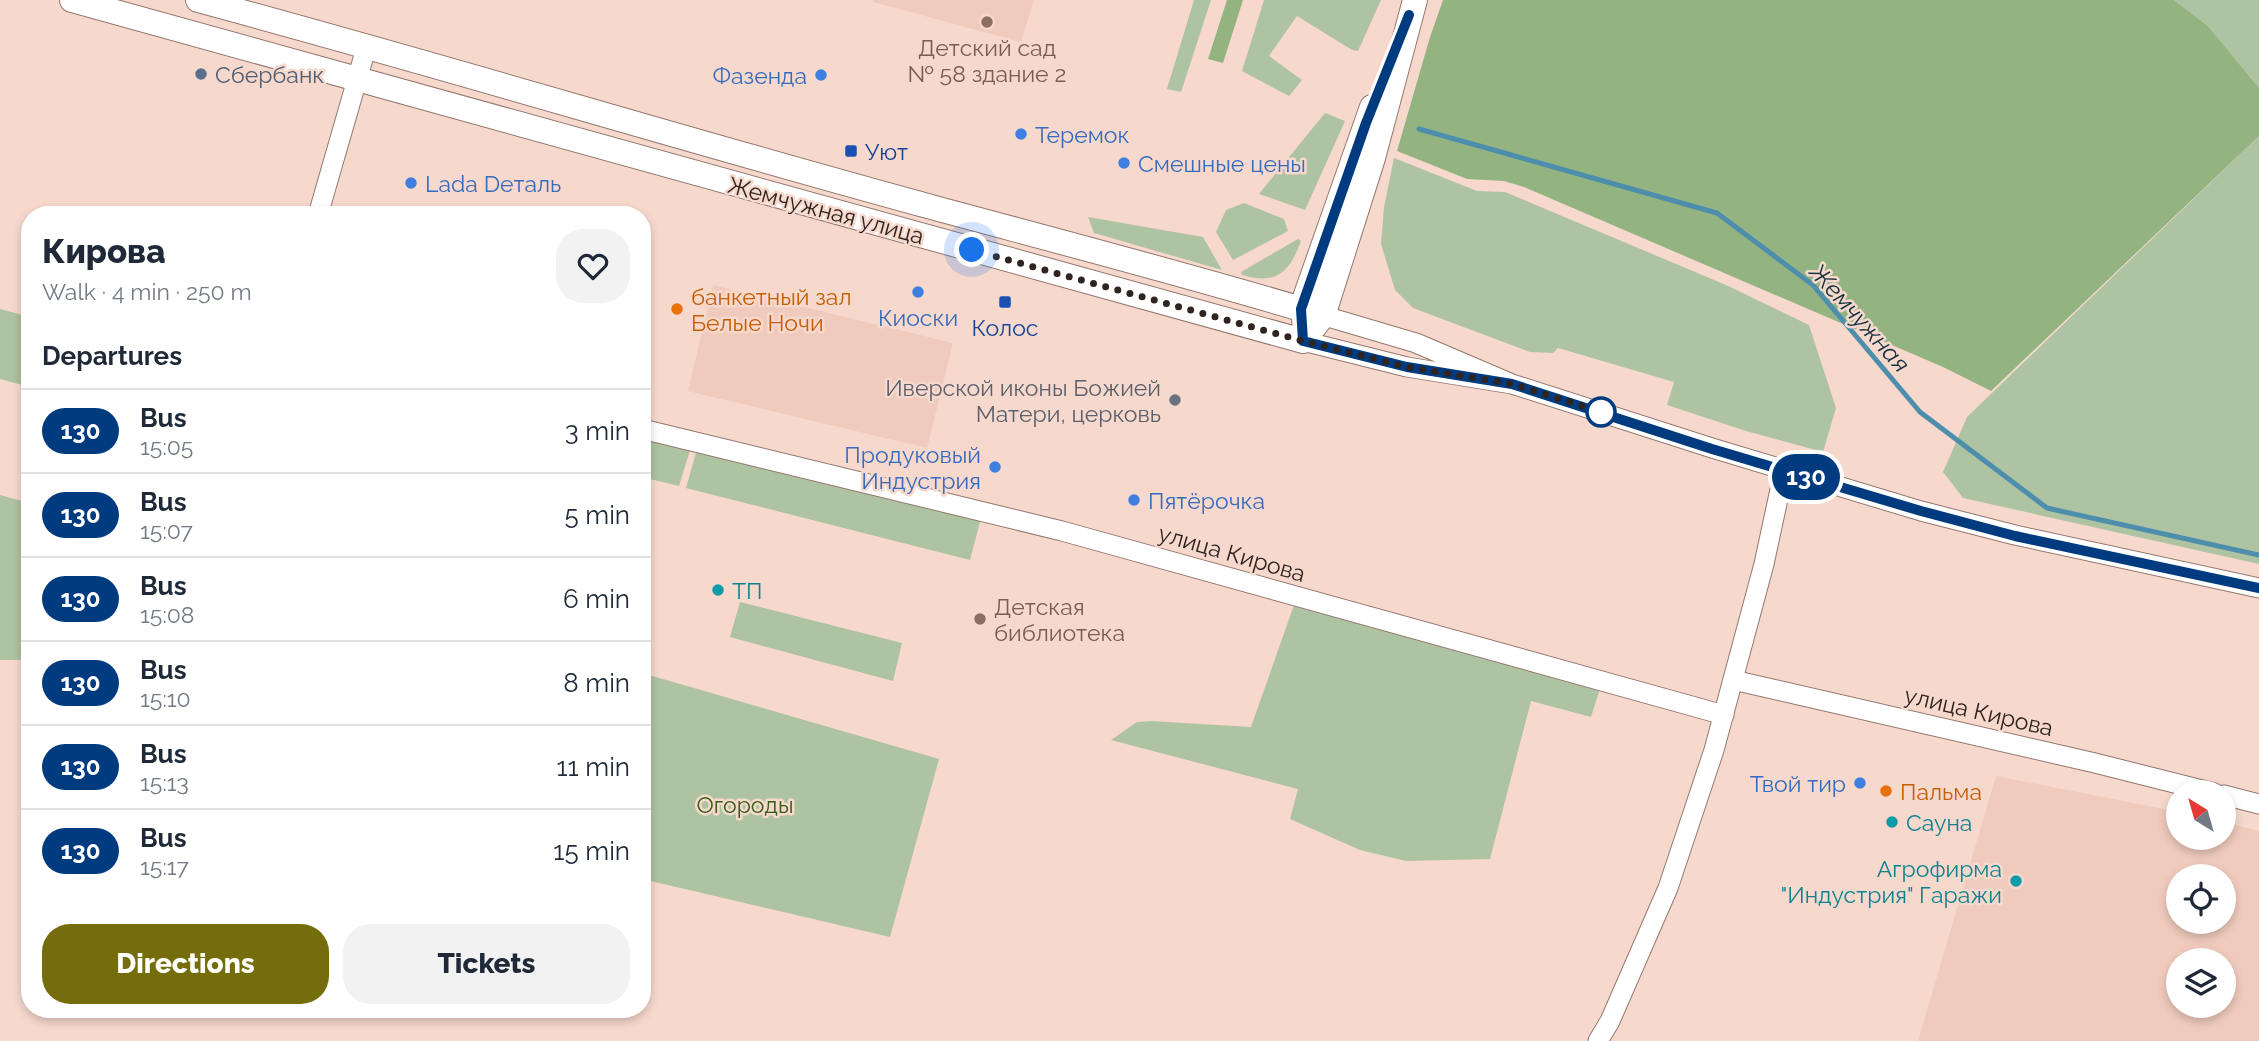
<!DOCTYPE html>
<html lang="en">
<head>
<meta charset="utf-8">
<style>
	body { margin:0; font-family:Raleway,sans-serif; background:#f2f2f3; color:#1f2937; height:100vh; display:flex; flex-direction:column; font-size:26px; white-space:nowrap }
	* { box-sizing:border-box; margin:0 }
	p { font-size:23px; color:#747a83 }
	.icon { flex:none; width:38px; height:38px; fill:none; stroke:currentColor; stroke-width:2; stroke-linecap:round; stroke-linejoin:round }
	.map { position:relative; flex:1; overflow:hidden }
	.drawer { position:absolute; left:21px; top:206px; width:630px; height:812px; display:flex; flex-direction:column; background:#fff; border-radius:28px; box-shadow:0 4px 10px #0003 }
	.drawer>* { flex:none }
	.badge { padding:0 14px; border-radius:23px; font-size:24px; line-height:46px }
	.needle { width:46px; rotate:323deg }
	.controls { position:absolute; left:2166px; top:780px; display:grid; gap:14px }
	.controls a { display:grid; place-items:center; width:70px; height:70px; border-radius:50%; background:#fff; box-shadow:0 4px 10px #0003; font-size:35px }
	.you { position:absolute; width:35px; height:35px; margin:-18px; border:5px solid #fff; border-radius:50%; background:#1a73e8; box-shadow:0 0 0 10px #1a73e833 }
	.map>.badge { position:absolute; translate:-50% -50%; box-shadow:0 0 0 4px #fff }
	h2 { padding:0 21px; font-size:26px; line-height:63px }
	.round { display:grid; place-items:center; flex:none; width:74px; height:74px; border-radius:28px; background:#f2f2f3 }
	.summary { display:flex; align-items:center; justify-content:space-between; height:119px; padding:0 21px }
	h1 { font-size:33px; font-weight:800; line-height:52px }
	.button { display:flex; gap:14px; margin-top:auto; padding:14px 21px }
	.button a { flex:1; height:80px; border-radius:28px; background:#756d0b; color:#fff; font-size:28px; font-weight:800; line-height:80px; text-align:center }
	.button a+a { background:#f2f2f3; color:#1f2937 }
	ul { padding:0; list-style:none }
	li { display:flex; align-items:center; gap:21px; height:84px; padding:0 21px; border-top:2px solid #e0e1e3 }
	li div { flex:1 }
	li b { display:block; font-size:26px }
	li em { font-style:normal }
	li .badge { min-width:77px; font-weight:700; text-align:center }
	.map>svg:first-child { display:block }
	.built { fill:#f0cbbd; fill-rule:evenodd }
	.green { fill:#aec3a2 }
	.forest { fill:#93b480 }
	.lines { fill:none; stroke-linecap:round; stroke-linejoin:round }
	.stream { stroke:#4e8ead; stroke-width:5 }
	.minor-casing { stroke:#93786e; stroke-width:21 }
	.major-casing { stroke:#93786e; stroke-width:26 }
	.minor { stroke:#fff; stroke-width:19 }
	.major { stroke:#fff; stroke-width:24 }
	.line-casing { stroke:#fff; stroke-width:16 }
	.line { stroke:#003b80; stroke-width:10 }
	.walk { stroke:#2f2420; stroke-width:7; stroke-dasharray:0 12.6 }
	.education-dot { fill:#8d6e63; stroke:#f7d8cd; stroke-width:2.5 }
	.service-dot { fill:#5c6f8a; stroke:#f7d8cd; stroke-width:2.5 }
	.shop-dot { fill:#3f7fe0; stroke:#f7d8cd; stroke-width:2.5 }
	.transit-dot { fill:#1a4fb4; stroke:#f7d8cd; stroke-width:2.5 }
	.food-dot { fill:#e8710a; stroke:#f7d8cd; stroke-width:2.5 }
	.worship-dot { fill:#6b7280; stroke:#f7d8cd; stroke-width:2.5 }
	.stop-dot { fill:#fff; stroke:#003b80; stroke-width:3.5 }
	.culture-dot { fill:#0f9aa8; stroke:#f7d8cd; stroke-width:2.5 }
	.labels { text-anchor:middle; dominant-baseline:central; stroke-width:5; stroke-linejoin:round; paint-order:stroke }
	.education-label { font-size:23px; fill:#785e54; stroke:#f7d8cd }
	.service-label { font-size:23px; fill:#4e5e75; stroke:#f7d8cd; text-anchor:start }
	.shop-label { font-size:23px; fill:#366cbe; stroke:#f7d8cd; text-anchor:start }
	.transit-label { font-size:23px; fill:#164399; stroke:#f7d8cd; text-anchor:start }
	.street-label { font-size:23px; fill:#2f2420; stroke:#f7d8cd }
	.food-label { font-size:23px; fill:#c56008; stroke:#f7d8cd; text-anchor:start }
	.worship-label { font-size:23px; fill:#5b616d; stroke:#f7d8cd; text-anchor:end }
	.culture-label { font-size:23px; fill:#0d838f; stroke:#f7d8cd; text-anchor:start }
	.park-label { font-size:23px; fill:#376017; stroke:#f7d8cd }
	.water-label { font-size:24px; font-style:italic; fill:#12303e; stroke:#f7d8cd }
</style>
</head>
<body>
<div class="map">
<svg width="2259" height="1041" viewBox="0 0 2259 1041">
	<rect width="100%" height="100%" fill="#f7d8cd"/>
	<g class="built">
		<path d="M873,0H1034L1021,42L873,2Z"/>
		<path d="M713,285L953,343L927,448L688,391Z"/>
		<path d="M1996,776L2179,812V838H2224V822L2259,831V1041H1918ZM2179,877H2224V922H2179ZM2179,961H2224V1006H2179Z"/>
	</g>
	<g class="green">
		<path d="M1194,0H1211L1181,92L1167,89Z"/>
		<path d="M1264,0H1381L1358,51L1352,50L1297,16L1269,56L1302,80L1289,96L1242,71Z"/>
		<path d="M2174,0H2259V88L2208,26Z"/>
		<path d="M1325,113L1345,121L1305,210L1259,194Z"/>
		<path d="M2259,136V564L1963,498L1943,472L1967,417Z"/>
		<path d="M1394,158L1477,191L1505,192L1726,285L1809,325L1836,408L1823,452L1746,431L1667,405L1674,382L1558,348L1553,353L1530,352L1413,308L1395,290L1381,244L1384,207Z"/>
		<path d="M1244,203L1284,219L1288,231L1233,260L1216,232L1226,210Z"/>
		<path d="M1088,217L1203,237L1222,270L1094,233Z"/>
		<path d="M1298,239L1301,241C1289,273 1277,285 1242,275L1241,272Z"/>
		<path d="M0,309L30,317V387L0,379Z"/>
		<path d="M642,434L691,447L679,486L642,477Z"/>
		<path d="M697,449L981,518L970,560L686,488Z"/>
		<path d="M0,495L30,503V660H0Z"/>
		<path d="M740,602L902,643L893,681L730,637Z"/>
		<path d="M1294,605L1601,685L1591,717L1531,701L1490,859L1406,861L1360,850L1290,819L1298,789L1111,740L1137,722L1151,721L1251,727Z"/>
		<path d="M642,673L939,759L890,937L642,879Z"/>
	</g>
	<g class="forest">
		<path d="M1227,0H1243L1223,63L1208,59Z"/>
		<path d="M1443,0H2174L2208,26L2259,88V136L1991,391L1943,367L1524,187L1504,181L1467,179L1397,151L1430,37Z"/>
	</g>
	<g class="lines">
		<path class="stream" d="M1419,129L1717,213L1813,285L1920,412L2047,508L2259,555"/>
		<defs>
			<g id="minor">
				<path d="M318,215L367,45"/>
				<path d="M1512,384L1416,343L1301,309L1303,341L1407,367L1512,384L1712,448L1921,511L2015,535L2259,588"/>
				<path d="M642,429L1062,531L1724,715"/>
				<path d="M1733,680L2095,763L2214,793"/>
				<path d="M2224,795L2259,804"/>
				<path d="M1598,1041L1610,1021L1668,888L1714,750L1764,564L1784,471"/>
			</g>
			<g id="major">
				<path d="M72,0L1303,341L1323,316L1373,158L1415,0"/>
				<path d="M198,0C444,66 688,141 935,208C1057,241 1180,273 1301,309L1372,107"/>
			</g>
		</defs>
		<use href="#minor" class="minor-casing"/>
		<use href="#major" class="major-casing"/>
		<use href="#minor" class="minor"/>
		<use href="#major" class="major"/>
	</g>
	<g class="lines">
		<defs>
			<path id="line" d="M1409,15L1366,123L1301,309L1303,341L1407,367L1512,384L1712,449L1921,511L2015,536L2259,588"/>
		</defs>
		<use href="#line" class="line-casing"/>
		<use href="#line" class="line"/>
		<path class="walk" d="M972,250L1303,341L1407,367L1512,384L1605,413L1601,412"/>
	</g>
	<g class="education-dot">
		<circle cx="987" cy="22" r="7"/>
		<circle cx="980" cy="619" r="7"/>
	</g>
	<circle class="service-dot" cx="201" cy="74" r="7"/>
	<g class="shop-dot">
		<circle cx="821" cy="75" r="7"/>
		<circle cx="1021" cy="134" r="7"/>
		<circle cx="1124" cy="163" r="7"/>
		<circle cx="411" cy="183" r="7"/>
		<circle cx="918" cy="292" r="7"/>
		<circle cx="995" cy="467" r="7"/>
		<circle cx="1134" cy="500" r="7"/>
		<circle cx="1860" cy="783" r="7"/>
	</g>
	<g class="transit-dot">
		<rect x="844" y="144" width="14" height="14" rx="3.5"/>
		<rect x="998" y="295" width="14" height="14" rx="3.5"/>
	</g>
	<g class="food-dot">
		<circle cx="677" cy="309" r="7"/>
		<circle cx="1886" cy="791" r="7"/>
	</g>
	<circle class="worship-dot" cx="1175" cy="400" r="7"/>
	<circle class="stop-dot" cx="1601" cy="412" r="14"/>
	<g class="culture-dot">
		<circle cx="718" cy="590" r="7"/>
		<circle cx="1892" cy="822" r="7"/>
		<circle cx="2016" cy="881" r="7"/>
	</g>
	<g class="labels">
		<g class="education-label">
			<text x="987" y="47">Детский сад<tspan x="987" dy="26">№ 58 здание 2</tspan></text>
			<text x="994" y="606" text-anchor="start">Детская<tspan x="994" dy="26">библиотека</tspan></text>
		</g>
		<g class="service-label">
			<text x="215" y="74">Сбербанк</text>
		</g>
		<g class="shop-label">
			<text x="807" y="75" text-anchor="end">Фазенда</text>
			<text x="1035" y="134">Теремок</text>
			<text x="1138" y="163">Смешные цены</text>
			<text x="425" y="183">Lada Dеталь</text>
			<text x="918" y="317" text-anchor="middle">Киоски</text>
			<text x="981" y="454" text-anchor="end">Продуковый<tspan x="981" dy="26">Индустрия</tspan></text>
			<text x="1148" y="500">Пятёрочка</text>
			<text x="1846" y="783" text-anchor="end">Твой тир</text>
		</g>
		<g class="transit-label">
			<text x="865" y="151">Уют</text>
			<text x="1005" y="327" text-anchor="middle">Колос</text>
		</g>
		<g class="street-label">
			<text transform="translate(826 210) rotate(15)">Жемчужная улица</text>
			<text transform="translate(1232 553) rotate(16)">улица Кирова</text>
			<text transform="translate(1979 711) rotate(13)">улица Кирова</text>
		</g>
		<g class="food-label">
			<text x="691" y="296">банкетный зал<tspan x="691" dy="26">Белые Ночи</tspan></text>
			<text x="1900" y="791">Пальма</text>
		</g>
		<g class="worship-label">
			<text x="1161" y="387">Иверской иконы Божией<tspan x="1161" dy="26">Матери, церковь</tspan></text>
		</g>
		<g class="culture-label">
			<text x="732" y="590">ТП</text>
			<text x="1906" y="822">Сауна</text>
			<text x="2002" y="868" text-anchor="end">Агрофирма<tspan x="2002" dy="26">"Индустрия" Гаражи</tspan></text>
		</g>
		<g class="park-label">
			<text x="745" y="804">Огороды</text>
		</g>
		<g class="water-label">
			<text transform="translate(1860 318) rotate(48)">Жемчужная</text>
		</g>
	</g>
</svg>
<div class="controls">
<a><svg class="needle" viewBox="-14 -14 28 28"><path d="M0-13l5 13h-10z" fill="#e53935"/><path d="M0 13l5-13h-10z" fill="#747a83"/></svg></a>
<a><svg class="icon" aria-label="locate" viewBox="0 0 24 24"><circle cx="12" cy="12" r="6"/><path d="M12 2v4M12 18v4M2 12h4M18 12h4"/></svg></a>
<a><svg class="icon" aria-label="layers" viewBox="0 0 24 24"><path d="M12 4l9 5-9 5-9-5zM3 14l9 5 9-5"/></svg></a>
</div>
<div class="you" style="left:972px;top:250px"></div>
<b class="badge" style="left:1806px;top:477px;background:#003b80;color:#fff">130</b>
<section class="drawer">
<div class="summary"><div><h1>Кирова</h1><p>Walk · 4 min · 250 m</p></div><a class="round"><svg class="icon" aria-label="heart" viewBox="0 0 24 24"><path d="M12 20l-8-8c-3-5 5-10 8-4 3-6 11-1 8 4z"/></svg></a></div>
<h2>Departures</h2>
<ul>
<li><span class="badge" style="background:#003b80;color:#fff">130</span><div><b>Bus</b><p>15:05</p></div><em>3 min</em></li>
<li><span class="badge" style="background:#003b80;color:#fff">130</span><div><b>Bus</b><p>15:07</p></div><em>5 min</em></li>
<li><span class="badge" style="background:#003b80;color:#fff">130</span><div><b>Bus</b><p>15:08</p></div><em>6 min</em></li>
<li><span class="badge" style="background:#003b80;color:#fff">130</span><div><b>Bus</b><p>15:10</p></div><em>8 min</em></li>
<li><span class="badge" style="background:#003b80;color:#fff">130</span><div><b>Bus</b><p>15:13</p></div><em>11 min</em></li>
<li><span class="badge" style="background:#003b80;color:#fff">130</span><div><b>Bus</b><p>15:17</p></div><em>15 min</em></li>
</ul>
<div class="button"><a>Directions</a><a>Tickets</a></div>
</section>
</div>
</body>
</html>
